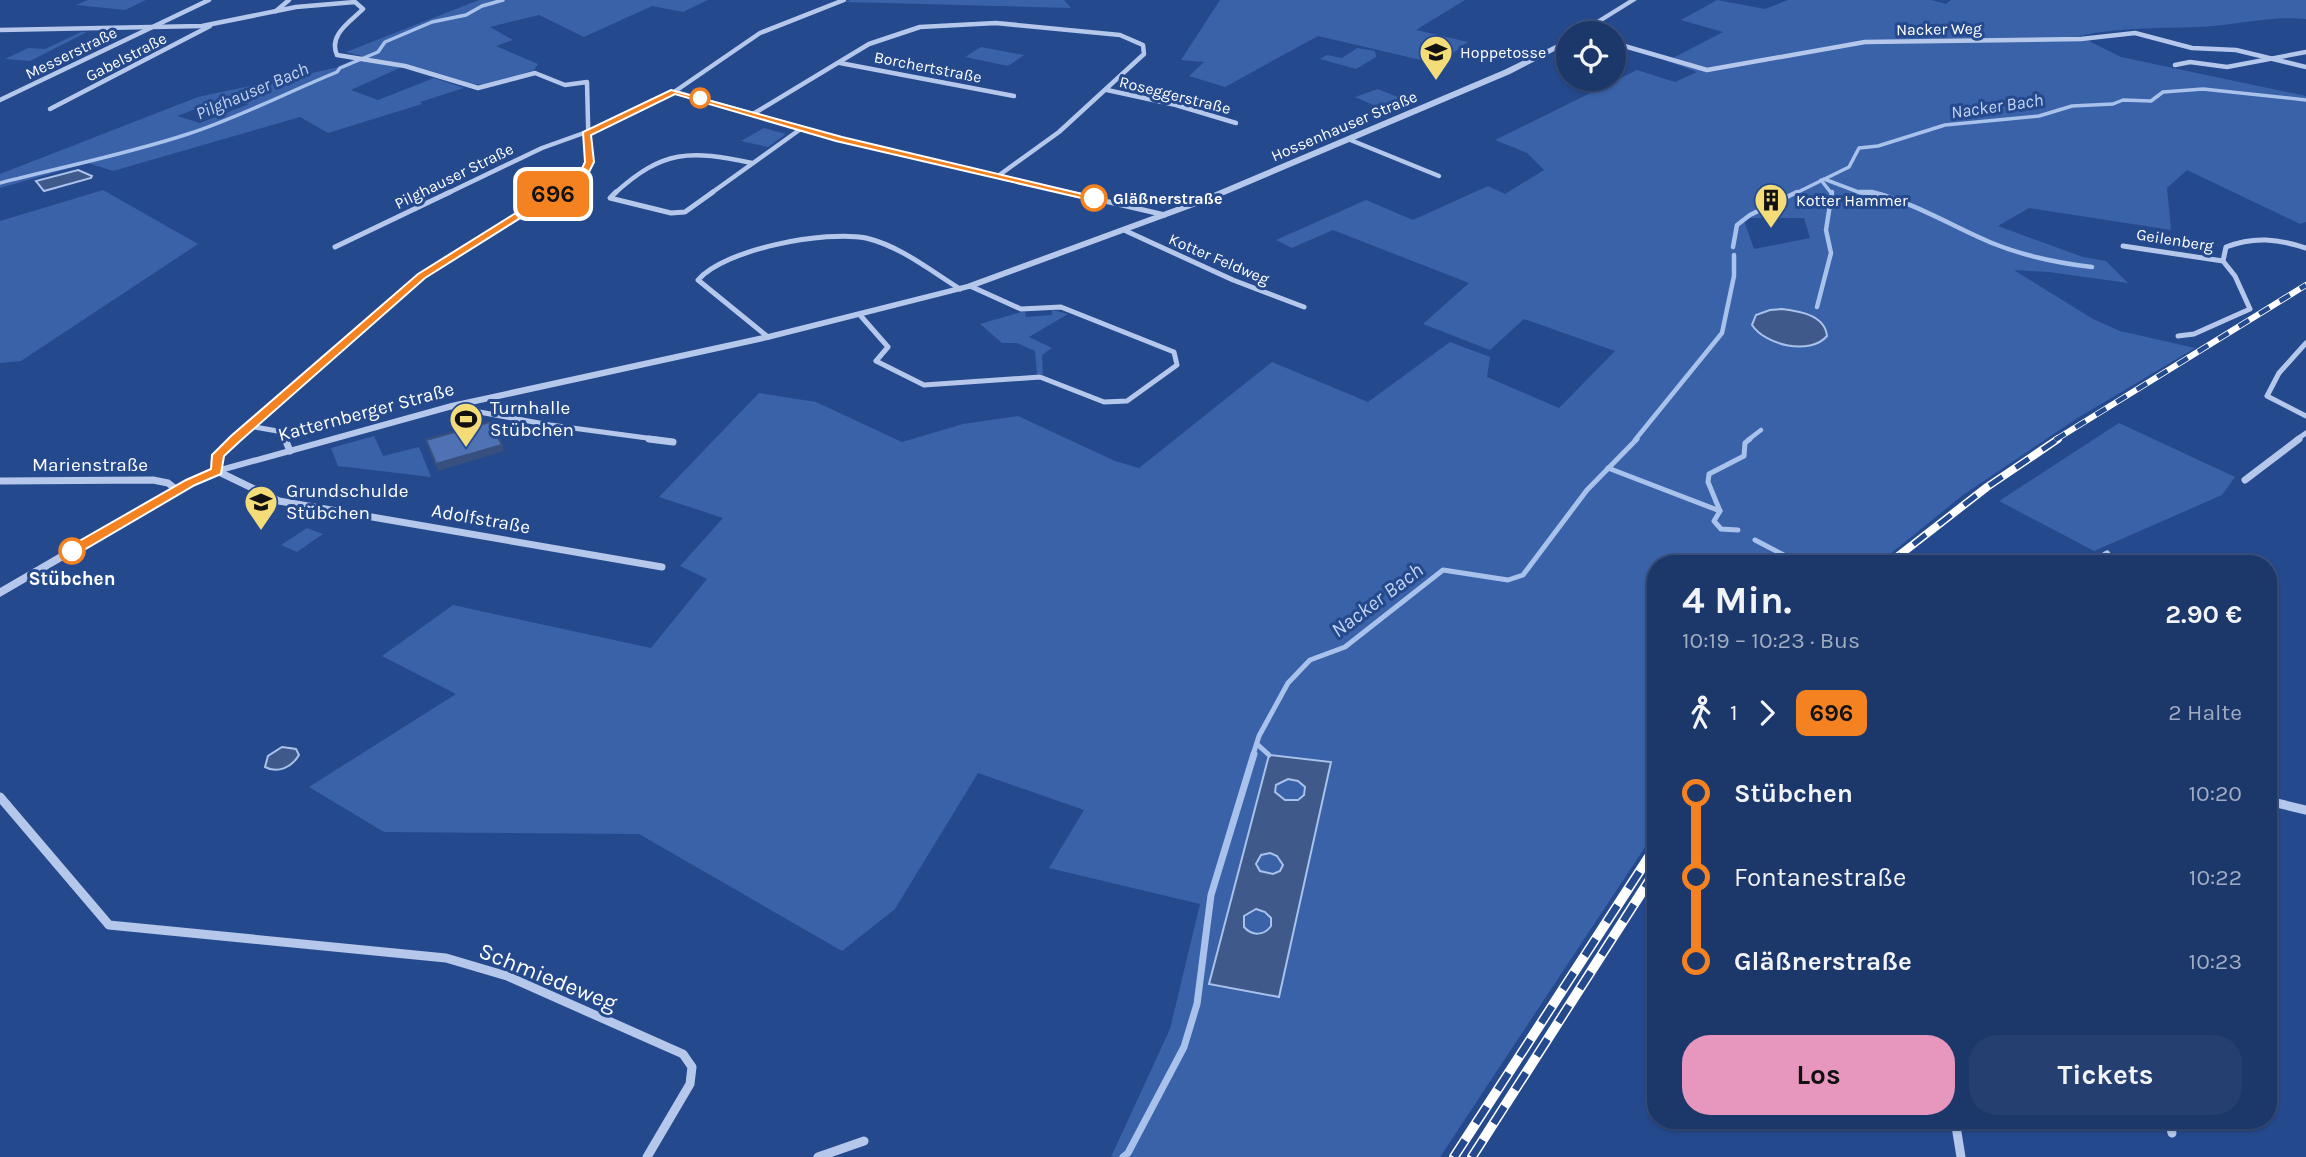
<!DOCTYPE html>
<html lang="de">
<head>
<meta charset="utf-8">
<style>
	body { margin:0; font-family:Karla,sans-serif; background:#253f70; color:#f1f3f6; height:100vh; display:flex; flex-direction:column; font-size:26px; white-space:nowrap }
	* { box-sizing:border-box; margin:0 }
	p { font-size:23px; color:#a0acc1 }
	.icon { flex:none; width:38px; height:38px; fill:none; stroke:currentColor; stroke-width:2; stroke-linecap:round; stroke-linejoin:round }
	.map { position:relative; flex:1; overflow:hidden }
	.sheet { position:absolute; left:1647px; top:555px; width:630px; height:574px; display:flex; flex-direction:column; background:#1c376a; border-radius:28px; box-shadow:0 2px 5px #0004,0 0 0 2px #3a517e }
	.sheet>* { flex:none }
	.badge { padding:0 14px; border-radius:10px; font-size:24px; line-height:46px }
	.controls { position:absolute; left:1556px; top:21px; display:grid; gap:14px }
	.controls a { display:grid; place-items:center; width:70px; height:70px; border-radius:50%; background:#1c376a; box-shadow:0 2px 5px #0004,0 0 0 2px #3a517e; font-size:35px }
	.map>.badge { position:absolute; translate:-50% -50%; box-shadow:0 0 0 4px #fff }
	.legs { display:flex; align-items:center; gap:10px; height:77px; padding:0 35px; font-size:23px }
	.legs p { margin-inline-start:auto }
	.summary { display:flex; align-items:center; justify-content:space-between; height:119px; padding:0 35px }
	h1 { font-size:38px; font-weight:700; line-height:52px }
	.action { display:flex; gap:14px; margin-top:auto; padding:14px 35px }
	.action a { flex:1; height:80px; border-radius:28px; background:#e797bd; color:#111; font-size:28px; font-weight:700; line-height:80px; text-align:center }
	.action a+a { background:#253f70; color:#f1f3f6 }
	ul { padding:0 35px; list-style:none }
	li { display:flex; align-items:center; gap:24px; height:84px; font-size:26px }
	li i { display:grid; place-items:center; width:10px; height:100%; margin:0 9px; background:currentColor }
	li i::after { content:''; width:18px; height:18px; margin:-9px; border:5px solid; border-radius:50%; background:#1c376a }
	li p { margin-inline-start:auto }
	li:first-child i { background:linear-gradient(#0000 50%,currentColor 0) }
	li:last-child i { background:linear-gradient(currentColor 50%,#0000 0) }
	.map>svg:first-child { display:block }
	.green { fill:#3a62a9; fill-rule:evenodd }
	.water { fill:#3f598a; stroke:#a9c2eb; stroke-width:2; fill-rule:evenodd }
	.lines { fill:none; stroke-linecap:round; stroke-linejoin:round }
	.stream-far3 { stroke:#a9c2eb; stroke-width:3.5 }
	.stream-far2 { stroke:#a9c2eb; stroke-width:4.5 }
	.stream-far1 { stroke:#a9c2eb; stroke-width:5 }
	.stream { stroke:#a9c2eb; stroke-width:7 }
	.minor-far3 { stroke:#b5c8eb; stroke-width:4.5 }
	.minor-far2 { stroke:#b5c8eb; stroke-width:5 }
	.minor-far1 { stroke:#b5c8eb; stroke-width:7 }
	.minor { stroke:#b5c8eb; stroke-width:9 }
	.tertiary { fill:#b5c8eb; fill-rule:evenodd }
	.rail-far2-casing { stroke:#fff; stroke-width:6 }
	.rail-far1-casing { stroke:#fff; stroke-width:8 }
	.rail-casing { stroke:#fff; stroke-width:10 }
	.rail-far2 { stroke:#25498d; stroke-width:4.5; stroke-dasharray:12; stroke-linecap:butt }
	.rail-far1 { stroke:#25498d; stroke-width:5; stroke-dasharray:16; stroke-linecap:butt }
	.rail { stroke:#25498d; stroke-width:7; stroke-dasharray:20; stroke-linecap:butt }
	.shaded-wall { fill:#37507d }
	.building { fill:#4e72b3; stroke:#37507d; stroke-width:2 }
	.line-1 { fill:#f58220; stroke:#fff; stroke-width:2 }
	.stop-1-dot { fill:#fff; stroke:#f58220; stroke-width:3.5 }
	.labels { text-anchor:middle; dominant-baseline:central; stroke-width:6; stroke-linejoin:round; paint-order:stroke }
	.far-street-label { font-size:16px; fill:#fff; stroke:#25498d }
	.far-poi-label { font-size:16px; fill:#fff; stroke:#25498d; text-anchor:start }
	.far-stop-label { font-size:16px; font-weight:bold; fill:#fff; stroke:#25498d; text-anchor:start }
	.far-water-label { font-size:18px; font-style:italic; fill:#c1d3f2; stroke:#25498d }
	.poi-label { font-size:19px; fill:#fff; stroke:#25498d; text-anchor:start }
	.street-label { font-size:19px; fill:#fff; stroke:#25498d }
	.stop-label { font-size:19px; font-weight:bold; fill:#fff; stroke:#25498d }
	.water-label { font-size:21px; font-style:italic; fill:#c1d3f2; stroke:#25498d }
	.near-street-label { font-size:23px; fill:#fff; stroke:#25498d }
</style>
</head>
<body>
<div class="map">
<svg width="2306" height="1157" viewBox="0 0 2306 1157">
	<rect width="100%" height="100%" fill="#25498d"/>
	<g class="green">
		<path d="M88,0H146L125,10L76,5Z"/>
		<path d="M479,0H708L683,12L652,6L584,37L539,15L490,27L513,40L496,46L538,64L534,70L488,85L471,84L406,65L351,90L378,100L434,78L464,88L420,102L422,104L328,133L300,117L113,171L88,163L0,188V174L198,97L335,68L362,56L346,52ZM214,102L249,104L200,123L177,116Z"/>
		<path d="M850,0H1064L1071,8L846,2Z"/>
		<path d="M1220,0H1465L1416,30L1468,42L1438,64L1318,36L1225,87L1189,76L1204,62L1181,60Z"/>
		<path d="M1717,0L1765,9L1788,0H1931L1946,4L1951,0H2306V19C2274,16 2245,23 2214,26C2169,29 2123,26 2079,36L2121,57L2306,96V222L2300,224L2187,170L2167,188L2171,230L2029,208L1998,226L2083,257L2106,261L2128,283L2049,272L2014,270L2093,319L2120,331L2195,348L2076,419L1963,495L1879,563L1656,564L1655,832L1440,1157H1111L1170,1029L1200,904L1049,868L1084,810L978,773L895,909L842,951L639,834L384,832L309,787L456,694L382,656L453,605L651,648L707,579L680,566L723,518L659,497L759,393L816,402L902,442L963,424L1018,416L1115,461L1139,468L1272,362L1368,402L1450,342L1490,357L1487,377L1559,408L1615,351L1524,319L1490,350L1423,324L1469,283L1333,230L1292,248L1276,240L1366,200L1413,220L1488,186L1505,194L1544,170L1527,153L1495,140L1637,70L1675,82L1697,72L1667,61L1723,32L1681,20ZM1743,218H1804L1810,238L1754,249ZM1782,309L1815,319L1827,330C1817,335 1807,342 1796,345C1782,349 1760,337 1752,325L1756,315ZM1269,755L1331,763L1279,997L1210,984Z"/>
		<path d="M81,32H87L30,61L5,59L28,48L45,49Z"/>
		<path d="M981,47L1024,55L1008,66L965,57Z"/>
		<path d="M1357,48L1375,51L1376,57L1356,69L1320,59L1327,55L1342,58Z"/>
		<path d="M1378,89L1415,104L1392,113L1355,97Z"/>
		<path d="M764,128L786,134L768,147L741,141Z"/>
		<path d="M103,190L198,244L21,361L0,363V221Z"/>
		<path d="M1052,310L1068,314L1029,337L1052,348L1042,355L1043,374H1037L1035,351L1017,343H1002L980,324L1025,311L1026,317L1052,315Z"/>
		<path d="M2119,423L2235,477L2222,495L2094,551L1999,501Z"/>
		<path d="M374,436L383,456L419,447L431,477L338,466L331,448Z"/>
		<path d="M307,528L323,534L297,552L281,545Z"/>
		<path d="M1288,778L1298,781L1305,787L1304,795L1298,800H1285L1275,792L1279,782Z"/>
		<circle cx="1270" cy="864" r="12"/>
		<circle cx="1257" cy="922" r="13"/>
	</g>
	<g class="water">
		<path d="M78,170L92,176L91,178L44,191L36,181Z"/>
		<path d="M1782,309C1799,311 1825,315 1827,336C1810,356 1765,345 1752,325L1756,315L1770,310Z"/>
		<path d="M282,747L296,749L299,755C292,767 278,774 265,767L268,756Z"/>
		<path d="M1269,755L1331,762L1279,997L1209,984ZM1288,779L1298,781L1305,787L1304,795L1298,800H1285L1275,792L1276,785ZM1270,853L1277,856L1283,865L1280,871L1273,874L1260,871L1256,864L1261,855ZM1256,909L1265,912L1271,918V926C1264,936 1252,936 1244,927V916Z"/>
	</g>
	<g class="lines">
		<g class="stream-far3">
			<path d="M1824,179L1861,193L1879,194"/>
			<path d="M1821,180L1832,194"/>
			<path d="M0,183C62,167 127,154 188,134C238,118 288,92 337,72L340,68L378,52L385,42L432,22L466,15L482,6L503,0"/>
			<path d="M1794,194L1849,167L1859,148L1878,146L1945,125L2039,116L2072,106L2113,104L2123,100L2151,101L2163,92L2203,89L2306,100"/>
		</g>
		<g class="stream-far2">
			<path d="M1859,192H1871"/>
			<path d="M1872,192C1915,203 1952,226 1992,243C2024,256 2058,263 2092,267"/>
			<path d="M1733,247L1737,225L1750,215L1797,192"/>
			<path d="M1817,307L1831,253L1826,230L1832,192"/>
			<path d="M1635,440L1722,333L1734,276V255"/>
			<path d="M1748,440L1761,430"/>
		</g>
		<g class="stream-far1">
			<path d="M1608,468L1720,511"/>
			<path d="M1738,530L1721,529L1714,521L1720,511L1708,482L1709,474L1744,456L1745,443L1750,439"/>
			<path d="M1755,540L1801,564"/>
			<path d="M1257,744L1269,755"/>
			<path d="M1253,755L1259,736L1288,683L1310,660L1345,647L1443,570L1508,580L1523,575L1587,490L1637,439"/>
		</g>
		<path class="stream" d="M1123,1157L1128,1153L1184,1047L1197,1004L1211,895L1254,754"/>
		<g class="minor-far3">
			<path d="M276,11L289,0"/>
			<path d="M0,30L202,26L296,7L355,2L363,9C350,22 328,35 337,55L405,66L478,88L535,73L565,85L587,82L589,162L584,174L552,194"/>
			<path d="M1614,43L1707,70L1865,42L2081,39L2135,33L2192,48L2236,50L2306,67"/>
			<path d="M840,63L1014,96"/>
			<path d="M2175,65L2190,62L2227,67L2306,52"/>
			<path d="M1107,90L1176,105L1236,123"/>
			<path d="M675,92L862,145L1074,194"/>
			<path d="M0,100L209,0"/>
			<path d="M50,109L210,26"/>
			<path d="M753,114L869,44L920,27L996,23L1120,35L1143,45L1144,54L1059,132L998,176"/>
			<path d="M1348,139L1439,176"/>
			<path d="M446,194L542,148L609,124L674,92L760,33L844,0"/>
			<path d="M614,194C663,149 690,150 752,163"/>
			<path d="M710,194L802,128"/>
		</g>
		<g class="minor-far2">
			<path d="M616,192L610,198L671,213L685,212L713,192"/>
			<path d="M1066,192L1165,215"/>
			<path d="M1126,231L1233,280L1304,307"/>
			<path d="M2123,246L2223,261L2235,276L2250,309L2194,334L2178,336"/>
			<path d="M335,247L450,192"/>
			<path d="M2223,261L2226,247C2254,236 2278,239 2306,248"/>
			<path d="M860,315L888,347L876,361L924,385L1040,377L1104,402L1127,401L1177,365L1174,352L1061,307L1021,309L970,286"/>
			<path d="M768,337L698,280C724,249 826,230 866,238C900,246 931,271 960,289"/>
			<path d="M2306,343L2279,373L2267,396L2306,416"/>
			<path d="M452,407L550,425L662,440"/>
			<path d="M249,426L283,432L286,440"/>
			<path d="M233,440L421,276L555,192"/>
			<path d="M2296,440L2306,433"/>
		</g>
		<g class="minor-far1">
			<path d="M235,439L218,455L217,471L279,501L662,567"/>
			<path d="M285,439L290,451"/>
			<path d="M649,439L673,442"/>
			<path d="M2245,480L2299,439"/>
			<path d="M0,481L153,480L168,483L177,490"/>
			<path d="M2091,564L2107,554"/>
		</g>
		<g class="minor">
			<path d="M0,797L109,925L446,958L507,976L683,1054L692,1067L690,1084L647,1157"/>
			<path d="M2268,801L2306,810"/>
			<path d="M1955,1120L1961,1157"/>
			<path d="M2169,1120L2172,1133"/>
			<path d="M818,1157L864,1141"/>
		</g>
		<g class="tertiary">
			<path d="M1629,0H1637L1584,33H1576Z"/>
			<path d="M1568,39V44L1510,74L1210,201L973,288L768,340L453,409L221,473L194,484L0,597V588L186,480L213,469L451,403L768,334L967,284L1204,197L1504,70Z"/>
		</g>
		<defs>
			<path id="rail-far2" d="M2055,440L2306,285"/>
			<path id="rail-far1" d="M1888,564L1987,487L2058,439"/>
			<g id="rail">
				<path d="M1454,1157L1656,846"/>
				<path d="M1472,1157L1656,870"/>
			</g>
		</defs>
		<use href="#rail-far2" class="rail-far2-casing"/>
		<use href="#rail-far1" class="rail-far1-casing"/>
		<use href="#rail" class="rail-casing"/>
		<use href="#rail-far2" class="rail-far2"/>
		<use href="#rail-far1" class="rail-far1"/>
		<use href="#rail" class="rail"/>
	</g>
	<path class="shaded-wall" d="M502,445L504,451L438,471L436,464Z"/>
	<path class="building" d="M490,422L502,445L436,464L426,440Z"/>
	<path class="line-1" d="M671,90L842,137L1099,198L1094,201L836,141L675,94L591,135L594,162L587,176L425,278L239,442L224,456L221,474L195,485L77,554H67V548L186,480L211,469L212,455L231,436L418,274L580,173L585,162L583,132Z"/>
	<defs>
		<symbol id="school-pin" viewBox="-11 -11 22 30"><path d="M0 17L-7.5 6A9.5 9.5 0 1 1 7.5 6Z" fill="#f4dc79" stroke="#25498d"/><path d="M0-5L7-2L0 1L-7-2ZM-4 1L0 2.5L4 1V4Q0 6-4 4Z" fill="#111"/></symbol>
		<symbol id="building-pin" viewBox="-11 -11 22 30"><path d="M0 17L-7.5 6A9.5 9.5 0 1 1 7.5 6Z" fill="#f4dc79" stroke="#25498d"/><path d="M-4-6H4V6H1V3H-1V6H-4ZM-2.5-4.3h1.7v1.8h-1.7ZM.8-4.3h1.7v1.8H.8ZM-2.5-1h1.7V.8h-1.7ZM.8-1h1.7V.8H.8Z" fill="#111"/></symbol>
		<symbol id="stadium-pin" viewBox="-11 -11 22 30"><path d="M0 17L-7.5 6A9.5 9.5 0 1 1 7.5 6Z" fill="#f4dc79" stroke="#25498d"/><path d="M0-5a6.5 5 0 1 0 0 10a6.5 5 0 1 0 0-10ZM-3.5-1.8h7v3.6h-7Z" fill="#111"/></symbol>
	</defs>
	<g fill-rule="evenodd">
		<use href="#school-pin" x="1417" y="33" width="38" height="52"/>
		<use href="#building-pin" x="1752" y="181" width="38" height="52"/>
		<use href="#stadium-pin" x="447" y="400" width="38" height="52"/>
		<use href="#school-pin" x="242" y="483" width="38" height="52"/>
	</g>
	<g class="stop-1-dot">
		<circle cx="700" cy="98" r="9"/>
		<circle cx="1094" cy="198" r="12"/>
		<circle cx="72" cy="551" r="12"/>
	</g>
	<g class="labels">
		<g class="far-street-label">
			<text transform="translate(1939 29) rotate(-1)">Nacker Weg</text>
			<text transform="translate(71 53) rotate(-26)">Messerstraße</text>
			<text transform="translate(126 57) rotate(-27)">Gabelstraße</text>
			<text transform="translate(928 67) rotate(11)">Borchertstraße</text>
			<text transform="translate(1175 95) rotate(14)">Roseggerstraße</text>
			<text transform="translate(1344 126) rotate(-23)">Hossenhauser Straße</text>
			<text transform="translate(454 176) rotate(-26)">Pilghauser Straße</text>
			<text transform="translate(2175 240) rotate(9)">Geilenberg</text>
			<text transform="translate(1219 259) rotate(23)">Kotter Feldweg</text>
		</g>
		<g class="far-poi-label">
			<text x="1460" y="52">Hoppetosse</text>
			<text x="1796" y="200">Kotter Hammer</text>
		</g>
		<g class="far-stop-label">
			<text x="1113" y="198">Gläßnerstraße</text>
		</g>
		<g class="far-water-label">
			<text transform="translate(252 91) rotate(-23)">Pilghauser Bach</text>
			<text transform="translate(1997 106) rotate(-8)">Nacker Bach</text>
		</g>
		<g class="poi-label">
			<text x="490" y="408">Turnhalle<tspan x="490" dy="22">Stübchen</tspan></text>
			<text x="286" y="491">Grundschulde<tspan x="286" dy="22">Stübchen</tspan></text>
		</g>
		<g class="street-label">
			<text transform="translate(366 412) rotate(-15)">Katternberger Straße</text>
			<text x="90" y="465">Marienstraße</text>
			<text transform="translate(481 519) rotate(10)">Adolfstraße</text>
		</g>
		<g class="stop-label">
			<text x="72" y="579">Stübchen</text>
		</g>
		<g class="water-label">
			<text transform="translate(1377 600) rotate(-37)">Nacker Bach</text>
		</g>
		<g class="near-street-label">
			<text transform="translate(548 977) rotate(22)">Schmiedeweg</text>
		</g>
	</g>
</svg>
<div class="controls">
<a><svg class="icon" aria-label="locate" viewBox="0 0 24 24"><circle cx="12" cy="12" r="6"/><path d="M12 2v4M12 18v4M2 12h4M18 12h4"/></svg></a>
</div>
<b class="badge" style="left:553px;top:194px;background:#f58220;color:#111">696</b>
<section class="sheet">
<div class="summary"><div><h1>4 Min.</h1><p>10:19 – 10:23 · Bus</p></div><b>2.90 €</b></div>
<div class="legs"><svg class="icon" aria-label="walk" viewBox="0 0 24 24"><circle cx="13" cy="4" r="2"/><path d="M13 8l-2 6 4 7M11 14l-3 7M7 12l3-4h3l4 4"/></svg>1<svg class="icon" aria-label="forward" viewBox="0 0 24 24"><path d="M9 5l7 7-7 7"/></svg><b class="badge" style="background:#f58220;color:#111">696</b><p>2 Halte</p></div>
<ul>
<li><i style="color:#f58220"></i><b>Stübchen</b><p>10:20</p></li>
<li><i style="color:#f58220"></i><span>Fontanestraße</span><p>10:22</p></li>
<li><i style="color:#f58220"></i><b>Gläßnerstraße</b><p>10:23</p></li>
</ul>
<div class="action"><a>Los</a><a>Tickets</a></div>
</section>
</div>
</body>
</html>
